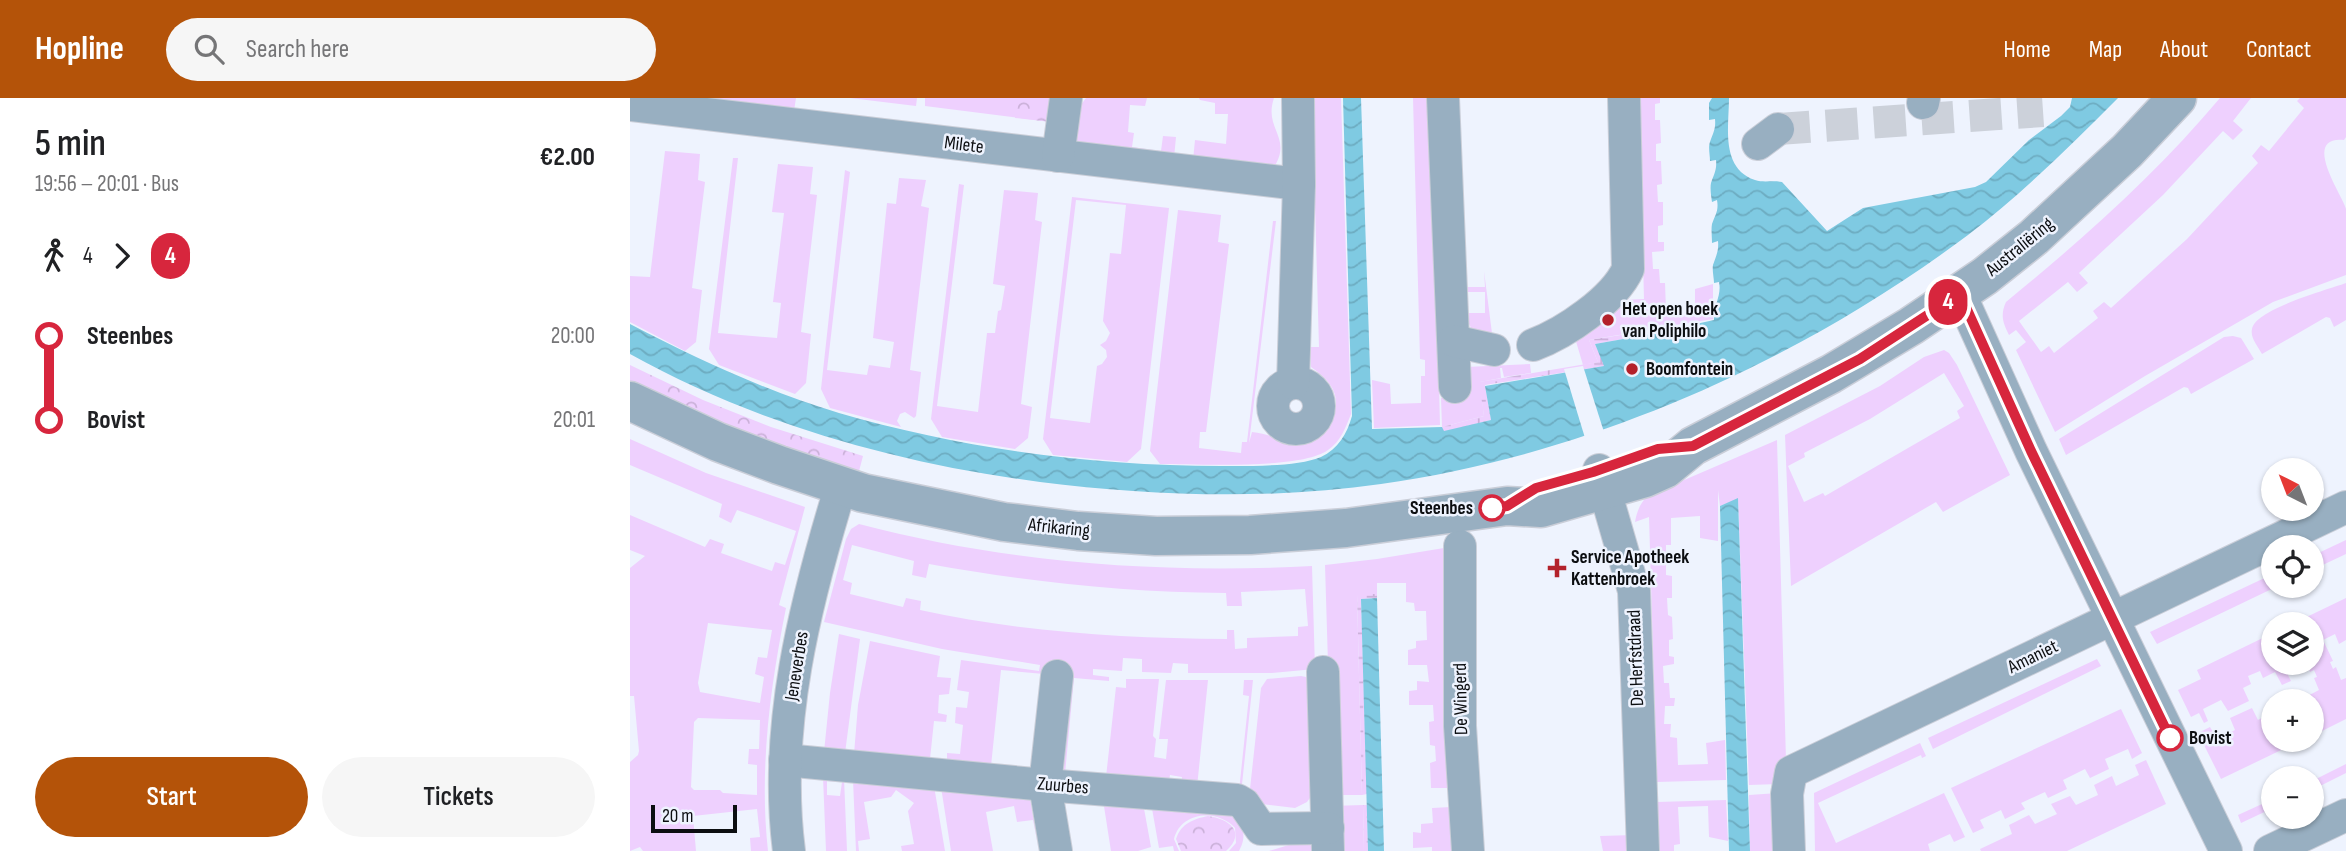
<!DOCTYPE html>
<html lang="en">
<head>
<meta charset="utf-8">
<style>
	body { margin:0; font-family:"Sofia Sans Condensed",sans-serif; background:#f6f6f6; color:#202124; height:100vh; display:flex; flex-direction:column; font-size:26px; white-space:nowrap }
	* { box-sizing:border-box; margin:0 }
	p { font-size:23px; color:#757577 }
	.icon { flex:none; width:38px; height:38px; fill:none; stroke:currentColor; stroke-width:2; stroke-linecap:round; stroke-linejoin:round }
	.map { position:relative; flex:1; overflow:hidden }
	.side { display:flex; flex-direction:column; background:#fff; width:630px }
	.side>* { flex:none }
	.badge { padding:0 14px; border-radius:23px; font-size:24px; line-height:46px }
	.needle { width:46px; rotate:318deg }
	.buttons { position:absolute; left:1631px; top:360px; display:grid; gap:14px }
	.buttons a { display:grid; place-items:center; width:63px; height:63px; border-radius:50%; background:#fff; box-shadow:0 2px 5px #0004; font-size:35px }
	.scale { position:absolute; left:21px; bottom:18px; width:86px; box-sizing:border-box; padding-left:7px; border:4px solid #0c0e11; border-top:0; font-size:19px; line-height:24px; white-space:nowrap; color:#0c0e11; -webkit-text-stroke:5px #eef3fe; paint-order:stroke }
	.map>.badge { position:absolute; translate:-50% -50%; box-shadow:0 0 0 4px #fff }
	.legs { display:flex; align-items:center; gap:10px; height:77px; padding:0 35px; font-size:23px }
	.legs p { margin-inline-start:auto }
	.summary { display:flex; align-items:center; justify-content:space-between; height:119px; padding:0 35px }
	h1 { font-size:38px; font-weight:600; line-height:52px }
	.cta { display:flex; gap:14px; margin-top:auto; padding:14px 35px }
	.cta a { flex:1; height:80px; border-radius:42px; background:#b45309; color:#fff; font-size:28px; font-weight:600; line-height:80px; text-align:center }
	.cta a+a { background:#f6f6f6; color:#202124 }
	ul { padding:0 35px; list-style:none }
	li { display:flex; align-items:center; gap:24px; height:84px; font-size:26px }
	li i { display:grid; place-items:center; width:10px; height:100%; margin:0 9px; background:currentColor }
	li i::after { content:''; width:18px; height:18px; margin:-9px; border:5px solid; border-radius:50%; background:#fff }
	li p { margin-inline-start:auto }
	li:first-child i { background:linear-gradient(#0000 50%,currentColor 0) }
	li:last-child i { background:linear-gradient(currentColor 50%,#0000 0) }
	header { display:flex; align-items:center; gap:42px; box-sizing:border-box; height:98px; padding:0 35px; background:#b45309; color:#fff }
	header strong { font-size:33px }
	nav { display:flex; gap:38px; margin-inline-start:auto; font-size:24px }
	.search { width:490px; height:63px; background:#f6f6f6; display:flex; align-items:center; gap:18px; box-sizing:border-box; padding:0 24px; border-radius:38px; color:#757577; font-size:26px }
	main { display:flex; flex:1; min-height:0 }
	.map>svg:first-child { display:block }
	.green { fill:#eed0fe; fill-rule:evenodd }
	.forest { fill:url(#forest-crowns) }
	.wetland { fill:url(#wetland-marsh) }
	.water { fill:url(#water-waves) }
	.pier { fill:#eef3fe }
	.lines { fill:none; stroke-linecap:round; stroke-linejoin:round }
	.minor-tunnel { stroke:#ccd1da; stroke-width:32; stroke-dasharray:32 16; stroke-linecap:butt }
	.minor-casing { stroke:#caced8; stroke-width:34 }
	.tertiary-casing { stroke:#caced8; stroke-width:41 }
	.minor { stroke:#98afc1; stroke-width:32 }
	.tertiary { stroke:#98afc1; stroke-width:38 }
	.line-1-casing { stroke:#fff; stroke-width:16 }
	.line-1 { stroke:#d7263d; stroke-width:10 }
	.poi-dot { fill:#b3212b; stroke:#eef3fe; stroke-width:2.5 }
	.stop-1-dot { fill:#fff; stroke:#d7263d; stroke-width:3.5 }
	.labels { text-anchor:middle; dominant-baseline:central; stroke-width:5; stroke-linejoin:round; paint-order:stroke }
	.street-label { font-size:19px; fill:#0c0e11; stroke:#eef3fe }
	.poi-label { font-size:19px; font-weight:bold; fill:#0c0e11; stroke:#eef3fe; text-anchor:start }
	.stop-label { font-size:19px; font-weight:bold; fill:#0c0e11; stroke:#eef3fe; text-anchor:end }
</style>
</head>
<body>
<header>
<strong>Hopline</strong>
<div class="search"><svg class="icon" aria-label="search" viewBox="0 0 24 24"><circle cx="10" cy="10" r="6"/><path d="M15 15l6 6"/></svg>Search here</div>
<nav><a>Home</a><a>Map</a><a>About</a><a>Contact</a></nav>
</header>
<main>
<section class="side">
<div class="summary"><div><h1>5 min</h1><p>19:56 – 20:01 · Bus</p></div><b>€2.00</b></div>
<div class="legs"><svg class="icon" aria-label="walk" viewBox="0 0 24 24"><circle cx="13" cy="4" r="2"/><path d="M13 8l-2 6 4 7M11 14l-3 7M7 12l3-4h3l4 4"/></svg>4<svg class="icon" aria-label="forward" viewBox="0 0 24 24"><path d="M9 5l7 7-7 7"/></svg><b class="badge" style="background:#d7263d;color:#fff">4</b></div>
<ul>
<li><i style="color:#d7263d"></i><b>Steenbes</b><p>20:00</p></li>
<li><i style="color:#d7263d"></i><b>Bovist</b><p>20:01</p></li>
</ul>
<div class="cta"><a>Start</a><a>Tickets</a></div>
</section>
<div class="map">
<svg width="1716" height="753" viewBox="0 0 1716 753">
	<defs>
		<pattern id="forest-crowns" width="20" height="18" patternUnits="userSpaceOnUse" patternTransform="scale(1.75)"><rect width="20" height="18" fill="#eed0fe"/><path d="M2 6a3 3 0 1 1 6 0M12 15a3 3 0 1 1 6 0" fill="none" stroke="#cbb1d9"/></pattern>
		<pattern id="wetland-marsh" width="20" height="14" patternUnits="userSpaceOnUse" patternTransform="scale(1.75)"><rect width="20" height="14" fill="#eed0fe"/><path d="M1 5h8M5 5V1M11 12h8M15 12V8" fill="none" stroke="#cbb1d9"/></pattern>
		<pattern id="water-waves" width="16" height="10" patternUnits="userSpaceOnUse" patternTransform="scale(1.75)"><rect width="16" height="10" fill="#7fcae2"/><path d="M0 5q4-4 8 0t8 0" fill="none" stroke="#6dacc1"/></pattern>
	</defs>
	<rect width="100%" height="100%" fill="#eef3fe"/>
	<g class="green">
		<path d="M62,0H166L164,13Z"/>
		<path d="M220,0H287L286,8Z"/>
		<path d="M295,0H424L421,24L295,8Z"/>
		<path d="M456,0H517L515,8L500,7L498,34L504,35L502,49L531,53L533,38L546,39L544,60L451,48L444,38L448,11Z"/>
		<path d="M569,0H644C633,32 664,39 643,71L563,62L565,42L596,46L598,16H585V5L570,2Z"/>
		<path d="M682,0H711L721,316C715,331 711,343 698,352C670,372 566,366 530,366L520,353L548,112L591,117L588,144L599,146L576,334H570L569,350L611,355L612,344H617L643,123H646L619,345L622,334C643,336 658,348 679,345C710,319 719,295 681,269L680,249H689Z"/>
		<path d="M783,0H802L810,327L744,330L742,282L760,286L761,306L791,305V278H795V262L790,261Z"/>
		<path d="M1009,0H1030V5L1025,6V22H1030L1031,45L1026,46V63H1031L1032,86L1027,87L1028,104H1033V127L1028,128V144H1034V153L1022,154L1023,171H1029L1030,185H1035L1036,212H1065V191L1083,186V221L959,242L968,264L953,267L945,240L990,202L1014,201Z"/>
		<path d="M1590,0H1621L1603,23L1613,32L1603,42L1593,33L1533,97L1449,175L1458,185L1447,194L1438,184L1389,223L1411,254L1419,248L1424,255L1468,220L1463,213L1474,204L1481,210L1557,141L1628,65L1622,58L1631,47L1639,53L1674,10L1667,3L1670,0H1716V39L1714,42C1670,38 1713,98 1716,111C1716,128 1716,159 1716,177L1643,204L1515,278L1425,334L1386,252L1396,244L1386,232L1379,237C1373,225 1370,217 1376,204C1453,141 1526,76 1590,0Z"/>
		<path d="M35,53L70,56L68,82L75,84L62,190L72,192L66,244L55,253L0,224V178L20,179Z"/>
		<path d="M103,60H108L88,235L147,240L151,205L143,204L154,115L142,114L148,66L183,69L180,96L187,97L171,234L181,236L176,285L165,296L89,267L79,251Z"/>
		<path d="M215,72L220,74L197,272L237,277L239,267L260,270L264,244L243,240L257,105L266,106L269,80L296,82L291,108L299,110L280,272L291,274L286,318L284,320L275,314L270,316L267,323L271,329L200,310L191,291Z"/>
		<path d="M329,86L334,87L307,308L348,314L357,235H365L368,213L371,212L375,188L363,186L374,92L408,95L405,122L412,124L391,306L402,309L398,340L385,351L312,339L301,321Z"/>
		<path d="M442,99L539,110L511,351L497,364L423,357L413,341ZM446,102L496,107L491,156L480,155L473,223L480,235L476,243L470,247L476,252L477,259L472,266L467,268L460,325L420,320Z"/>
		<path d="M854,173L863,243L842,232L834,215H855V194H834V189H855Z"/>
		<path d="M1716,185V222L1704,229L1700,220L1696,219L1632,256C1628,248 1620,240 1622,231C1625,211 1697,192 1716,185Z"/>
		<path d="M1603,238L1611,240L1624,261L1561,296L1558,290L1554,289L1436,357L1429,341L1594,239Z"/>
		<path d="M1314,252L1319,255L1327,267L1380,377L1313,414L1306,404L1161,488L1155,337L1250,288L1294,259ZM1314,275L1334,308L1327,313L1330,320L1195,398L1193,395L1174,404L1158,368L1175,359L1174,355L1240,321Z"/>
		<path d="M900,266L901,275L874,279L872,270H870L871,280L850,284L854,318L812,329L811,300L836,299V269Z"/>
		<path d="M0,341L76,375L175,409L149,507L156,510C140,590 129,672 138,753H121L120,740L130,739L127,711L63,718L66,753H13L10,749L0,753V664L8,657L9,653L4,598H0V470L15,458L0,452V417L75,449L80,441L94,446L91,455L142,473L145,464L155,467L166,433L107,412L101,425L89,419L92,406L0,367ZM78,525L142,532L137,560L128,559L125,576L134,579L130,605L70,594L68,585ZM68,620L130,622L129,651H119L118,666L127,667V697L93,695L90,692H64L61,689L64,624Z"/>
		<path d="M1147,342L1156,662L1149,686L1119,687L1108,401L1090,408L1088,392V443L1070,440V418L1041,420V447H1036V477L1042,478V500H1037L1038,517L1042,519L1043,541L1039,542V558L1044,559V566L1033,568L1034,585H1039L1040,600H1045L1044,608H1035L1034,626H1041L1040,639L1047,640L1048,667L1078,666L1076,645L1095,642L1096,682L1027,684L1019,419L1005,424C1007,413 1010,406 1017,398Z"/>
		<path d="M229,426C378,465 528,476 682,468L685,571L642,575H558V566L543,565L541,575L512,574V561L493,560L492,573L463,571V577L479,579V583L444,580L435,676L476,679L486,589L496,590V581H529L523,638L526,641L524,659L536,661L538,641H529L536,582H578L567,689L609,693L619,598L613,597L614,582H623L611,696L551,690L552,679L540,677L538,688L430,677L442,575L406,675L224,656L228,607L240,543L310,558L307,579L321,580L319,596L309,597L308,615L317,617L316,624L304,623L300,661L317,663V655L330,656L333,627L325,625L326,609L337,610L339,594L327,592L331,562L409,573L410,567L312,551L194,524L216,441L221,431ZM222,447L284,463L282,477L296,480L299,466C400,484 494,494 596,495L597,508H612L611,494L675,491L678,528L668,529V538L617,540V550L605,551L604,532H597V541C493,540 391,534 290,512L291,503L276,500L273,509L220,496L222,485L213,482ZM371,572L414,576L404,673L361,668Z"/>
		<path d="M1716,442V456L1682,472V458Z"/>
		<path d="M814,450L821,690H801L800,665L806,663L805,648L800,647L799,624L804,623L803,607H779V593L787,592V583L799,584L797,567H778V552L786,550V543L797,542L796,513H785L784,505L776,504V485H747V496L727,497L732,697H702L695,467L747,461Z"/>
		<path d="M1643,476V488H1648L1527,546L1520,534Z"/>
		<path d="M1716,500V542L1709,546L1705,536L1693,542L1703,563L1700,564L1703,571L1706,569L1711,582L1716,580V621L1682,638V604H1644L1642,600L1664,591L1670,602L1689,592L1684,580L1687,579L1684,572L1680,574L1677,565H1682V527H1660Z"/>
		<path d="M1643,535V565H1669L1655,571L1661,583L1652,587L1645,574L1633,580L1630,573L1618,578L1621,586L1613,590L1619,603L1598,613L1591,602L1573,611L1578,623L1574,625L1569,615L1561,619L1548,592L1571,581L1567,572Z"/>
		<path d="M209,536L230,541L215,655L194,654L200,595Z"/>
		<path d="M1467,561L1471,568L1303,651L1298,640Z"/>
		<path d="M671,578L676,579L682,586V697L677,704L665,710L631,706L625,701L620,691L631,590L637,581Z"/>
		<path d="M1622,610L1628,622L1643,614V642H1672L1591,681L1568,635L1580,629L1587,641L1605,632L1600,620Z"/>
		<path d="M1491,611L1512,655L1502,661L1498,651L1475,661L1479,671L1460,680L1455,671L1433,682L1437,691L1418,700L1415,694L1391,705L1395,711L1375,721L1371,712L1350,722L1354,730L1343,735L1321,690Z"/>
		<path d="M1290,645L1296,658L1292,660L1291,657L1188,705L1206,745L1314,695L1335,739L1324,744L1320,736L1298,746L1300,753H1185L1184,695Z"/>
		<path d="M1516,662L1536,706L1437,753H1351L1350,751L1382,736L1379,727L1399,717L1405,726L1427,716L1421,706L1440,698L1446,707L1468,697L1464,687L1482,678L1486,688L1509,677L1505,667Z"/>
		<path d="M1716,666V675L1682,692V683Z"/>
		<path d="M193,679L214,680L217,753H196ZM197,683L212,684L210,698L197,697Z"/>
		<path d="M223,682L304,688L315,753H272L271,748L284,746L278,713L284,705L266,692L261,699L234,704L240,741L228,743L229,753H226Z"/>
		<path d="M311,689L399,695L409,753L403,722L387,724L384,708L356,714L363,753H321Z"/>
		<path d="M1148,695L1150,753H1120L1119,697Z"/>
		<path d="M1643,701V710L1611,725L1608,717Z"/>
		<path d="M473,702L513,705L521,749L508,753H481Z"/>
		<path d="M1096,702L1098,743L1079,739L1078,708L1048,709L1050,746L1044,747V753H1029L1027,704Z"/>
		<path d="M521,705L599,714C613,726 618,737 609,753H599L606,745L605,730C588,711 551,713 544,741L549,753H544L543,748L529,750Z"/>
		<path d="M733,707L734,753H702L701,708Z"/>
		<path d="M821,709L823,753H802V749L783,750V734L791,735V726L803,725L802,710Z"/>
		<path d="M1004,737V753H973L970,738Z"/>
		<path d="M675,742L686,753H639Z"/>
	</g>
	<g class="forest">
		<path d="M385,0H424L421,24L385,20Z"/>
		<path d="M0,267L73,302L141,329L233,358L228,377L189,366L0,289Z"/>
		<path d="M578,718C599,721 617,734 596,753H551L546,741C551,725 564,721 578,718Z"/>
	</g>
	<g class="wetland">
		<path d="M1016,233V237L965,246L975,268L855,287L861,322L813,334L812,329L854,318L849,284L968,264L959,242Z"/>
		<path d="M727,496H747V500L731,501L737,696L732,697Z"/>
		<path d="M733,707H737L738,753H734Z"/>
	</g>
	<g class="water">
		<path d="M713,0H731L742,331L812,329L814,333L861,322L855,288L974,268L965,246L1016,237L1084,222C1083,207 1092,198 1089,184L1084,185C1084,180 1082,172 1083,167C1086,158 1089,153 1088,143L1082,145C1082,139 1081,131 1082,126C1085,117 1089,113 1087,102L1082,104C1081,98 1080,90 1081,85C1084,76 1087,72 1086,62L1080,63C1080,57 1078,49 1080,44C1083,35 1086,31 1085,21L1079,22V5L1082,0H1099C1099,28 1090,70 1125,82C1134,85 1143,82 1152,84L1197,133L1233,110L1345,89L1356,84L1399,42L1431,18L1440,9L1442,0H1488C1440,48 1392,96 1338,137C1168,264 962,356 751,386C639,402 522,398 410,384C267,365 126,326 0,256V226C67,261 136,293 209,315C333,351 463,368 591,368C617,368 668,369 691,359C708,351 717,336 722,318Z"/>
		<path d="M1108,400L1120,753H1099L1090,408Z"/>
		<path d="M747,500L754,753H738L731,501Z"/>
	</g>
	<path class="pier" d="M953,268L974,334L955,340L934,271Z"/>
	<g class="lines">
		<path class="minor-tunnel" d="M1148,31L1413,13"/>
		<defs>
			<g id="minor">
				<path d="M813,0L825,289"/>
				<path d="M1293,5L1294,0"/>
				<path d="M0,7L669,86"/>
				<path d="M1128,46L1148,31"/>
				<path d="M428,58L436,0"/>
				<path d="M1330,196L1401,353L1596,753"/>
				<path d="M824,243L864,252"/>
				<path d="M903,247C935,235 984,202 998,171L994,0"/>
				<circle cx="666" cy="308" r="23"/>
				<path d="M663,285L669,86L668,0"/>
				<path d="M969,372L1004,493L1013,753"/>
				<path d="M830,448V628L838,753"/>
				<path d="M693,574L698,753"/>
				<path d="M155,662L415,687L607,702L614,706L631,731L698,730"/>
				<path d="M159,753C143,630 175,505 211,388"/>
				<path d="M426,753L415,687L427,578"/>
				<path d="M1159,753L1157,696L1161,674L1716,409"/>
				<path d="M1640,753L1716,717"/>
			</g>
			<path id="tertiary" d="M0,303L88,344L149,367L233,395L374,424L448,433L526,438L620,437L716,430L877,408L911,410L1015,380L1035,371L1063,348L1201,276L1281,228L1355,178L1404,139L1497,53L1547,0"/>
		</defs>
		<use href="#minor" class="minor-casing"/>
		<use href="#tertiary" class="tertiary-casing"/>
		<use href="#minor" class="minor"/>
		<use href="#tertiary" class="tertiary"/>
	</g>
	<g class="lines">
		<defs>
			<path id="line-1" d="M862,410L877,408L906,390L963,374L1028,351L1063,348L1230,261L1330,196L1401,353L1540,640"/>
		</defs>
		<use href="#line-1" class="line-1-casing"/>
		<use href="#line-1" class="line-1"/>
	</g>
	<g class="poi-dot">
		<circle cx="978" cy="222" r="7"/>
		<circle cx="1002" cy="271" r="7"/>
		<path d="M923.5 459.5h7v7h7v7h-7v7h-7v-7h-7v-7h7z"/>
	</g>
	<g class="stop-1-dot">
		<circle cx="862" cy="410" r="12"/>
		<circle cx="1540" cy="640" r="12"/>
	</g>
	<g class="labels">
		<g class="street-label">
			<text transform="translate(334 47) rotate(7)">Milete</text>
			<text transform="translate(1390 149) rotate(-39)">Australiëring</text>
			<text transform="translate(429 430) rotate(6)">Afrikaring</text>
			<text transform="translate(1403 559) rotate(-26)">Amaniet</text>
			<text transform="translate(1006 560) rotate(-92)">De Herfstdraad</text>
			<text transform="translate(167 568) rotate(-81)">Jeneverbes</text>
			<text transform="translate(831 601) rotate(-91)">De Wingerd</text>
			<text transform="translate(433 688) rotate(5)">Zuurbes</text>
		</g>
		<g class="poi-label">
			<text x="992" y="211">Het open boek<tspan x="992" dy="22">van Poliphilo</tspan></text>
			<text x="1016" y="271">Boomfontein</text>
			<text x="941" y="459">Service Apotheek<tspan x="941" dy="22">Kattenbroek</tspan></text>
		</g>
		<g class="stop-label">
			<text x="843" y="410">Steenbes</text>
			<text x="1559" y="640" text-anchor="start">Bovist</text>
		</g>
	</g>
</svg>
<div class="buttons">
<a><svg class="needle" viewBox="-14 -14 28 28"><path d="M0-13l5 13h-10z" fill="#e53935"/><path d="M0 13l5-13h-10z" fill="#757577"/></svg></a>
<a><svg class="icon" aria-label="locate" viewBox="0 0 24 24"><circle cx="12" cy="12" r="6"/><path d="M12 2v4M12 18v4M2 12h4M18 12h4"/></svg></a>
<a><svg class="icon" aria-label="layers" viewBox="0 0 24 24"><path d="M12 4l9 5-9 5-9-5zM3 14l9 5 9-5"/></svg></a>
<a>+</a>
<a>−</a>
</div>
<div class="scale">20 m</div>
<b class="badge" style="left:1318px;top:204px;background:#d7263d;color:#fff">4</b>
</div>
</main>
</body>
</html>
